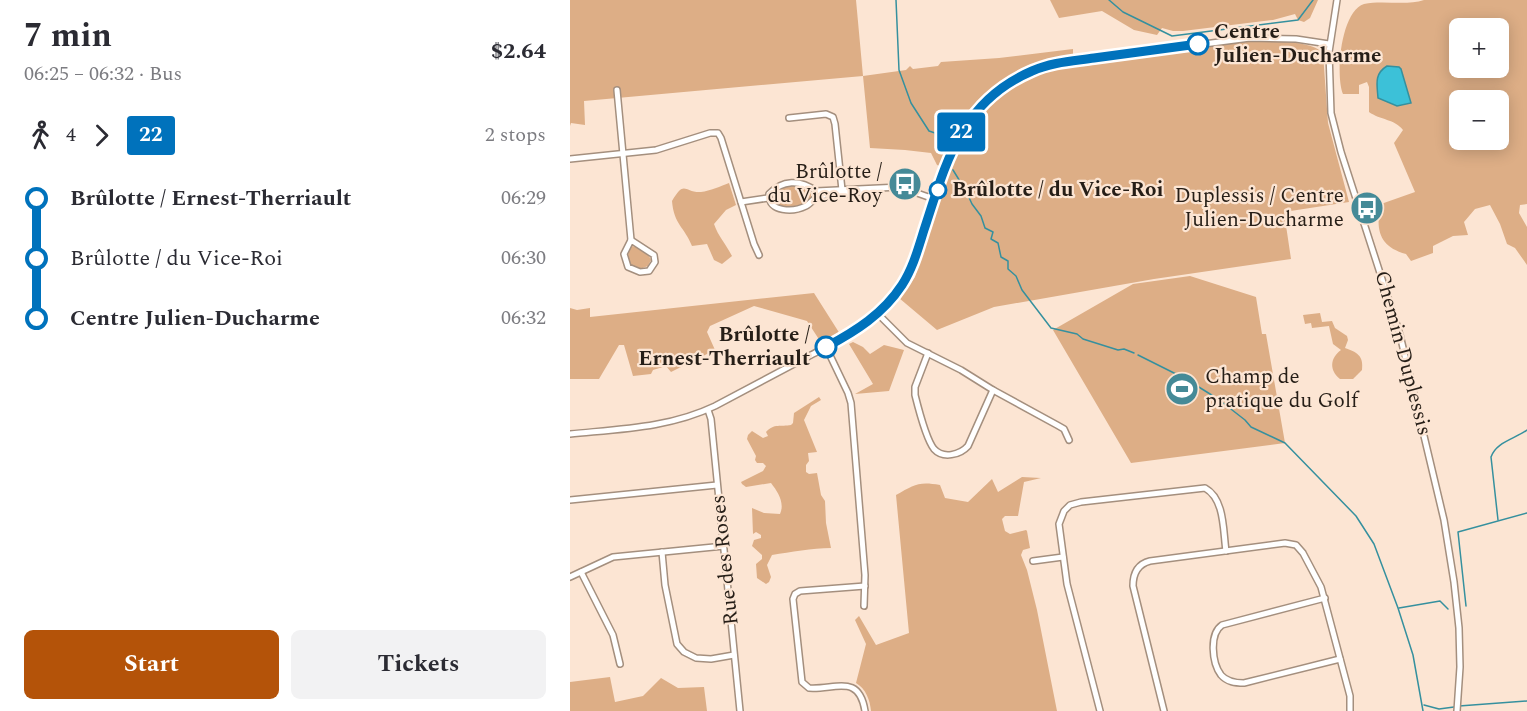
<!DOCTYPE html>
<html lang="en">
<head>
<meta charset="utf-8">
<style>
	body { margin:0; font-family:Spectral,serif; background:#f2f2f3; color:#2b2b33; height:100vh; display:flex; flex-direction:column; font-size:22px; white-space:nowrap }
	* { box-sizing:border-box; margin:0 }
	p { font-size:20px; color:#7c7c81 }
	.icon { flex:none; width:33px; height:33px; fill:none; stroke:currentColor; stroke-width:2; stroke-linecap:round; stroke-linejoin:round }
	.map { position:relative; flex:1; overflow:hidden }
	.drawer { display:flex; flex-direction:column; background:#fff; width:570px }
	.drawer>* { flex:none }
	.badge { padding:0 12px; border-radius:4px; font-size:21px; line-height:39px }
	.buttons { position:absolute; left:879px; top:18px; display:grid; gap:12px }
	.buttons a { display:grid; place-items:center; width:60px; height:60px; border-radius:9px; background:#fff; box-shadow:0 3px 15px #0003; font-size:30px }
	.map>.badge { position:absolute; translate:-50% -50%; box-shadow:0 0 0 3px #fff }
	.legs { display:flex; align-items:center; gap:9px; height:66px; padding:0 24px; font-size:20px }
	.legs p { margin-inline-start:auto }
	.head { display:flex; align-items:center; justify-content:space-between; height:102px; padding:0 24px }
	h1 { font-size:33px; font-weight:700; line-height:45px }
	.action { display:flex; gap:12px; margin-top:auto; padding:12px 24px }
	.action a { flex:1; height:69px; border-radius:9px; background:#b45309; color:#fff; font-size:24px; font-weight:700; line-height:69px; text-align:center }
	.action a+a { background:#f2f2f3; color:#2b2b33 }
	ul { padding:0 24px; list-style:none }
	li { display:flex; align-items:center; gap:21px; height:60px; font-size:22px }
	li i { display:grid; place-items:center; width:9px; height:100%; margin:0 8px; background:currentColor }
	li i::after { content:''; width:15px; height:15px; margin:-8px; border:4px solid; border-radius:50%; background:#fff }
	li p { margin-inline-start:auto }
	li:first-child i { background:linear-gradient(#0000 50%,currentColor 0) }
	li:last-child i { background:linear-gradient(currentColor 50%,#0000 0) }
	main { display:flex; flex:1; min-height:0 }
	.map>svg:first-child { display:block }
	.green { fill:#ddae86; fill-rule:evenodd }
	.water { fill:#3cc1d8; stroke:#35909e; stroke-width:1.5 }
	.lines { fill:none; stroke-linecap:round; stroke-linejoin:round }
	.stream { stroke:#35909e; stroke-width:1.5 }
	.minor-casing { stroke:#a48f7e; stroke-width:8 }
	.minor { stroke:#fff; stroke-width:5 }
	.line-1-casing { stroke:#fff; stroke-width:14 }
	.line-1 { stroke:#0072bc; stroke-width:9 }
	.stop-1-dot { fill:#fff; stroke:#0072bc; stroke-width:3 }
	.labels { text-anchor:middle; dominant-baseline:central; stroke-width:4.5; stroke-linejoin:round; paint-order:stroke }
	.stop-label { font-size:21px; font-weight:bold; fill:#261e17; stroke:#fce5d3; text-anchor:start }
	.poi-label { font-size:21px; fill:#261e17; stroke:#fce5d3; text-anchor:end }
	.street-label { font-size:21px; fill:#261e17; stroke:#fce5d3 }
</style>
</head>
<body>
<main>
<section class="drawer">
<div class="head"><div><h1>7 min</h1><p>06:25 – 06:32 · Bus</p></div><b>$2.64</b></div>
<div class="legs"><svg class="icon" aria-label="walk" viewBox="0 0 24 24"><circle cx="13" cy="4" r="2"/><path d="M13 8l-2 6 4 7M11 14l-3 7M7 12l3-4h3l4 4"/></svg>4<svg class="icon" aria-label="forward" viewBox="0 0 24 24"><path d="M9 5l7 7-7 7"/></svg><b class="badge" style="background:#0072bc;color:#fff">22</b><p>2 stops</p></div>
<ul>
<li><i style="color:#0072bc"></i><b>Brûlotte / Ernest-Therriault</b><p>06:29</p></li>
<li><i style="color:#0072bc"></i><span>Brûlotte / du Vice-Roi</span><p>06:30</p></li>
<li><i style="color:#0072bc"></i><b>Centre Julien-Ducharme</b><p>06:32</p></li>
</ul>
<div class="action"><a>Start</a><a>Tickets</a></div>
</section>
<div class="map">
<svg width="957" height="711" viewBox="0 0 957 711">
	<rect width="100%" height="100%" fill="#fce5d3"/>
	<g class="green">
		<path d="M0,0H286L293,76L336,70L340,66L343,69L368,66L371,62L429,58L503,49V63C544,58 728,24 753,53L758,123L779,202L714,212L721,259L584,279L424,307L367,330L329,298L345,277L379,170L367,165L361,153L335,150L300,148L293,76L14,101L15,125L1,123L0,126Z"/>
		<path d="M480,0H748L740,18L734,22L728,20L725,14L703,20L613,31H603L592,28L587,35L564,30L532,11L489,18Z"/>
		<path d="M854,0H957V204L950,205L949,213L957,227V265L945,248L937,244L930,224L920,205L905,209L894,222L898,235L883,236L863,246V253L841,261L836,254C809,247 805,229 811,204L845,192L824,143L833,130C825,119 810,120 799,112V87L797,82L789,85V94H773C765,75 771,11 794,4C813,0 836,6 854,0ZM890,28H928V68H890ZM890,100H928V140H890Z"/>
		<path d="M159,183L166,205L156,210L144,224C148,236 156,244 162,256L152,264L144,260L137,244L122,246C114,226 104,225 102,201C115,179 114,193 131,192C140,191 151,186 159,183Z"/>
		<path d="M218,185C226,185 235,185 241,191V199C231,210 215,209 203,203L201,194Z"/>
		<path d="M61,246C67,246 79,253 81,260L78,266L70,269L60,264L58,255Z"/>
		<path d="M620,276L686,297L692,334H696L715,443L561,463L483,330L563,284Z"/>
		<path d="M244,293L270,334L252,344L237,321L184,306L140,326L137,332L145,350L101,372L96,366L83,370L81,374L63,376L54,345H49L29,379H0V308L7,310L20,308V317Z"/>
		<path d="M750,313L752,322L762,321L765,328L777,336L778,340L775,348C786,352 794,355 792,370L783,379H770C759,370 760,358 771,350L763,344L759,326L742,328L741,323L735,324L733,315Z"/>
		<path d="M283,342L293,347L300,354L314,345L334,350L319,391L285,394L303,384L279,344Z"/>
		<path d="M249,397L251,400L241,406L234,420L247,452L238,453L239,461L236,465V472L239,474L247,473L251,495L255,501L256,523L261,548C242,548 221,552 202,555L197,565L201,577L199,582L196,584L187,578L186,564L192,559V555L182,546L184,540L191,538V535L186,532L183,534L182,508L194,513L210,514C215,503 208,492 201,483L176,487L172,484L171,482L193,471L196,466L193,463H187L185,460L186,456L177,439L178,435L182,431L193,438L198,436L196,432C204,423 211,427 221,425L223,423L224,413Z"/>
		<path d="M452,477L471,478L454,482L448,516H435L432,519L435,531L440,534L456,530L457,531L460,548L453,550L451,555L457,570L467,610L487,711H301C300,700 296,689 286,683L296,644L285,620L289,616L306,645L339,633L326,495C344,485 348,481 370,485L375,498L398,502L422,479L428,492Z"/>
		<path d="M40,677L45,702L73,696L91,678L108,688L134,687L137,711H0V682Z"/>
	</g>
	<path class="water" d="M817,66L829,67L831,69L841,103L827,106L808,98C807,84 804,74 817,66Z"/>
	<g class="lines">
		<g class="stream">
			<path d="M326,0L329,70L341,103L359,131L365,133L366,140L372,151"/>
			<path d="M539,0L553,12L602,36L728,20L743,0"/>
			<path d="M383,170L396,191L402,204L411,216L415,228L423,232L421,239L428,243L431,257L438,261V269L446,276L452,290L481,328L507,334L513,339L548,350L554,349L564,353"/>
			<path d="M568,355L616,379L648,399L675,420L681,427L715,443L786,516L804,544L828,608L843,655L853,711"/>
			<path d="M928,520L921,457C926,442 945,439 957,430"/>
			<path d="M896,606L888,532L957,513"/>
			<path d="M829,608L870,601L878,609"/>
			<path d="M854,705L869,709L884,707"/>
			<path d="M889,706L957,701"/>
		</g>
		<defs>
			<g id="minor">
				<path d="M767,0L759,52L761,113L771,152L830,335L874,520L884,582L889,628L890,667L887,711"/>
				<path d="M47,90L61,240"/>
				<path d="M219,118L256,114L263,117L265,124L272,190"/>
				<path d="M0,159L86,150L140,133H148L151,138L184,244L189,255"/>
				<path d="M294,190C279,198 261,191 247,197C244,198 240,204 236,206C224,212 198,213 199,194C212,180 230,179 246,191L330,187L364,199"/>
				<path d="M171,202L198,198"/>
				<path d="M61,240L84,255L85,262L79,271L70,272L58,267L54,254Z"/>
				<path d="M308,314L337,343L391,370L423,390L487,425L494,429L499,440"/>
				<path d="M256,347L278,393L281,403L295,575L294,606"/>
				<path d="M358,353L345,387V395C348,407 356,439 364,449C373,459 390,455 398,446L423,390"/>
				<path d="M138,410L141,419L170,711"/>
				<path d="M0,434C50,429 99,428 145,406C177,389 209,372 241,355C268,341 297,328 317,305C337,282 345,256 355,228C364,201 371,171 383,146C406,101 446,71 496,62L680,38L726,39L759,44"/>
				<path d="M0,500L147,485"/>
				<path d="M92,552L95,585L107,644L114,652L126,658L141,659L164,655"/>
				<path d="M463,561L493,557"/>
				<path d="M11,572L43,635L50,664"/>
				<path d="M0,577L43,557L154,546"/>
				<path d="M295,586L230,591L225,594L223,599L232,682L239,688C265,690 289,673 295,711"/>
				<path d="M755,598L652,625C639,634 642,663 651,675C657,682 665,683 674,683L770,659"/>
				<path d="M530,711L497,584L489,524L494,511L500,505L511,502L635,488C655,499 653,531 656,551"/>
				<path d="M594,711L563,586C563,573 568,564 580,561L715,543L726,545L733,553L751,587L780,696V711"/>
			</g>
		</defs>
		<use href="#minor" class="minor-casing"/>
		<use href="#minor" class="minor"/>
	</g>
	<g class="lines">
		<defs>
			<path id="line-1" d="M256,347C286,331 313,314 332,285C343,268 348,249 354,230C376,163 390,102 462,71C482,62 504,61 524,58C559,53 593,49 628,44"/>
		</defs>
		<use href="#line-1" class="line-1-casing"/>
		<use href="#line-1" class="line-1"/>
	</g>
	<defs>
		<symbol id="bus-disc" viewBox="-11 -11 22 22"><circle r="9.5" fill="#458a97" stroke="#fce5d3"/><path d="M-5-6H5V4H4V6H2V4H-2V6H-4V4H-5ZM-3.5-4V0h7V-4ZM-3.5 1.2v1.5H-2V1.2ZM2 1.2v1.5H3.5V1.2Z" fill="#fff"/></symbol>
		<symbol id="stadium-disc" viewBox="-11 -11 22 22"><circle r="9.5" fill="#458a97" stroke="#fce5d3"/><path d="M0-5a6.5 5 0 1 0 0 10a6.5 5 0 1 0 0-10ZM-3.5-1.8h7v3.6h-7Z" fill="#fff"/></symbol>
	</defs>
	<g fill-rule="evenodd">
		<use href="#bus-disc" x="316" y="165" width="38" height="38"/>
		<use href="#bus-disc" x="778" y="189" width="38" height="38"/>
		<use href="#stadium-disc" x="593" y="370" width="38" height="38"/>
	</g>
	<g class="stop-1-dot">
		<circle cx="628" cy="44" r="10"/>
		<circle cx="368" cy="190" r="8"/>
		<circle cx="256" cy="347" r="10"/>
	</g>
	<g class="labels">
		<g class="stop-label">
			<text x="644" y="32">Centre<tspan x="644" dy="24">Julien-Ducharme</tspan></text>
			<text x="382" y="190">Brûlotte / du Vice-Roi</text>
			<text x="240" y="335" text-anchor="end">Brûlotte /<tspan x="240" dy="24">Ernest-Therriault</tspan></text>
		</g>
		<g class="poi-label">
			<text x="312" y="172">Brûlotte /<tspan x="312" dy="24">du Vice-Roy</tspan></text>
			<text x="774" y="196">Duplessis / Centre<tspan x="774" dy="24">Julien-Ducharme</tspan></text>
			<text x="635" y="377" text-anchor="start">Champ de<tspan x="635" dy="24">pratique du Golf</tspan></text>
		</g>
		<g class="street-label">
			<text transform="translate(833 353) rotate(75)">Chemin Duplessis</text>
			<text transform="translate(155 560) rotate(-96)">Rue des Roses</text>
		</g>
	</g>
</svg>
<div class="buttons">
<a>+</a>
<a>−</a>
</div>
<b class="badge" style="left:391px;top:132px;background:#0072bc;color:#fff">22</b>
</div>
</main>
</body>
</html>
